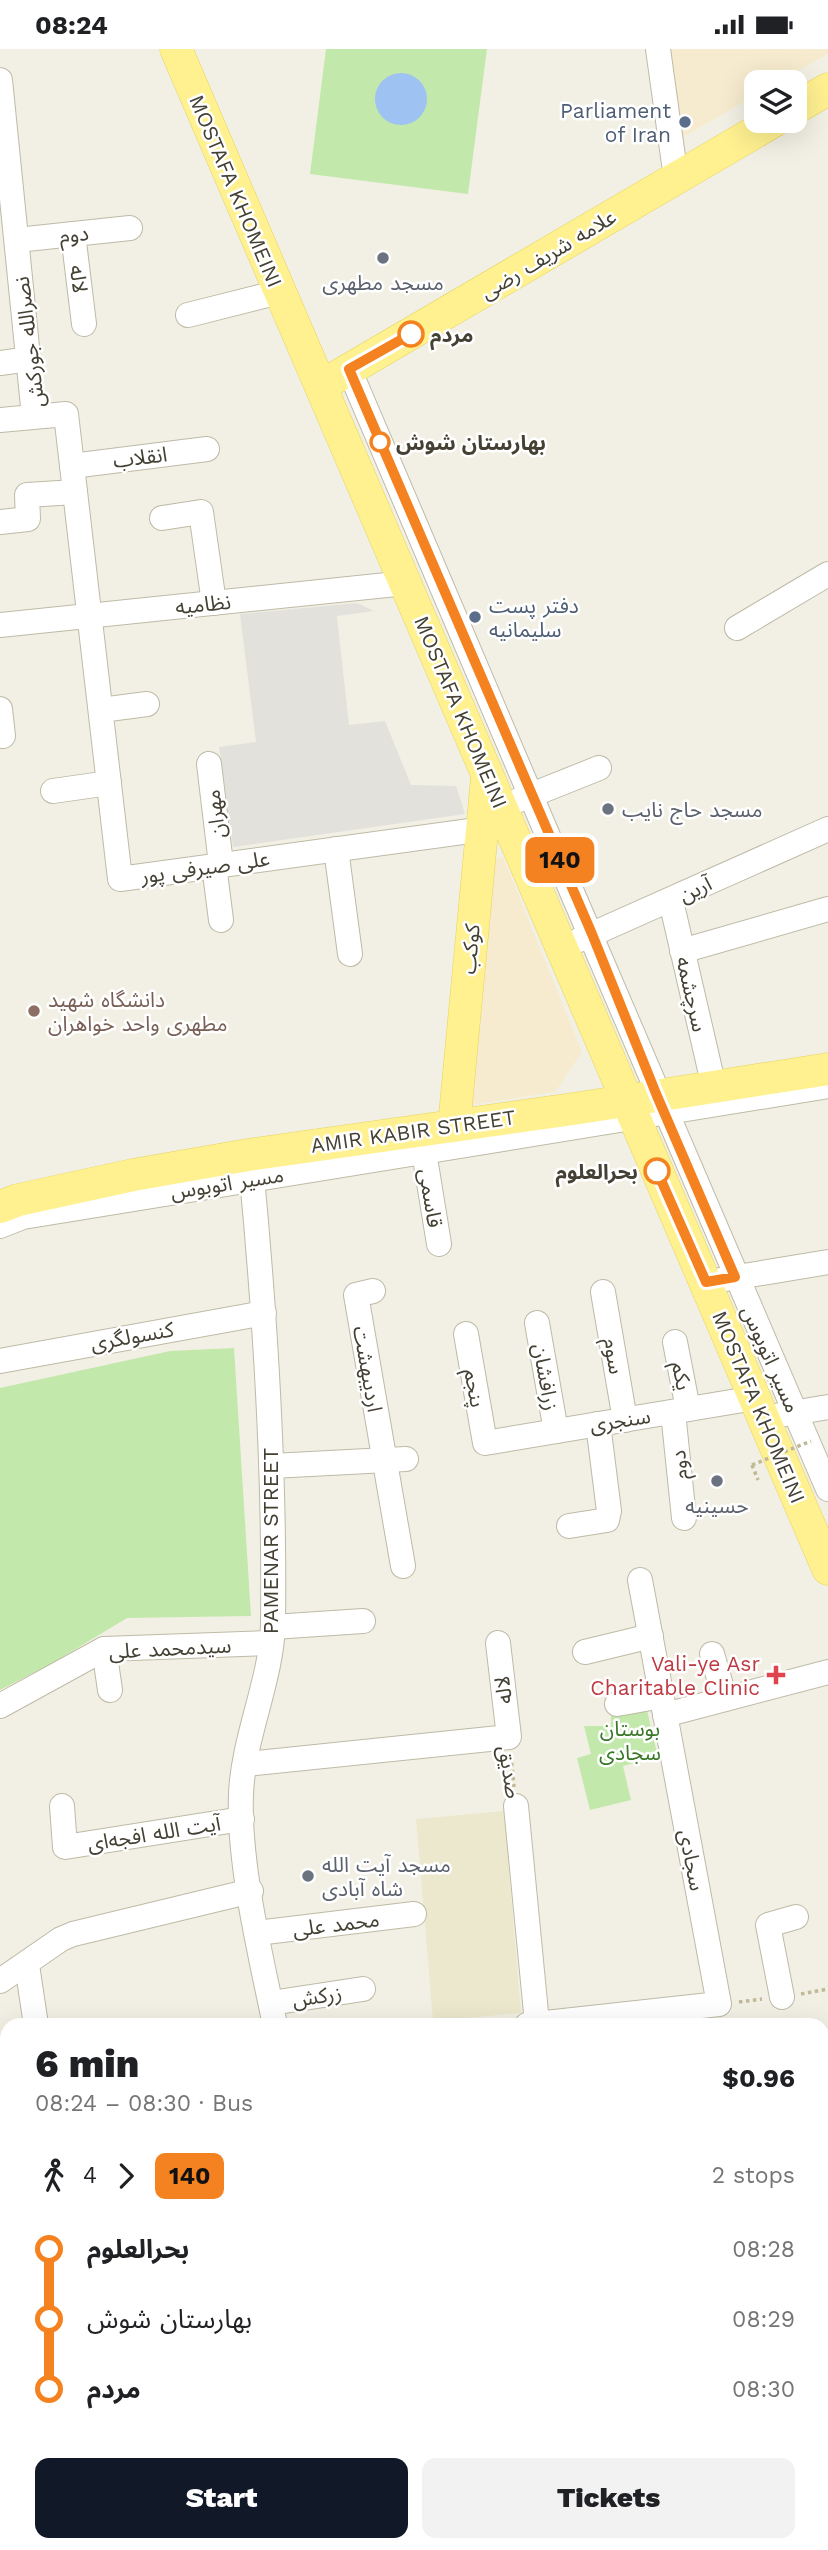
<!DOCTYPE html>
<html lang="en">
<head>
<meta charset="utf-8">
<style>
	body { margin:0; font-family:"Work Sans","Noto Sans Arabic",sans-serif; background:#f2f2f2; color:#202124; height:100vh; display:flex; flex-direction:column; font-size:26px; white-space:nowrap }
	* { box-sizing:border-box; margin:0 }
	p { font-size:23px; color:#757577 }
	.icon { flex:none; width:38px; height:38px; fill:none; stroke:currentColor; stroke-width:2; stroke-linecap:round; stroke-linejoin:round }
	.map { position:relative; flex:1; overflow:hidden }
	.panel { position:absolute; left:0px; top:1969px; width:830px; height:534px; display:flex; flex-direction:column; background:#fff; border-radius:21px 21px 0 0; box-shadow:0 7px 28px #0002 }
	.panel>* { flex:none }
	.badge { padding:0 14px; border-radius:10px; font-size:24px; line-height:46px }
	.controls { position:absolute; left:744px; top:21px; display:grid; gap:14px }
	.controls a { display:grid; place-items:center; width:63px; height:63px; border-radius:14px; background:#fff; box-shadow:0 7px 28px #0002; font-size:35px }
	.map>.badge { position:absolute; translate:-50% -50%; box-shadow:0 0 0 4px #fff }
	.legs { display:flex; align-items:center; gap:10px; height:77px; padding:0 35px; font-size:23px }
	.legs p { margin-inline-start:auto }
	.summary { display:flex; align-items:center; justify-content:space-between; height:119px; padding:0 35px }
	h1 { font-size:38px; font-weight:800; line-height:52px }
	.cta { display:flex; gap:14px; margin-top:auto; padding:14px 35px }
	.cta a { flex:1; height:80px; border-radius:14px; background:#111827; color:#fff; font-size:28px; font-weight:800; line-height:80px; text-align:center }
	.cta a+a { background:#f2f2f2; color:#202124 }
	ul { padding:0 35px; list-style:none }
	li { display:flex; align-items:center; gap:24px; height:70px; font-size:26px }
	li i { display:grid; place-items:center; width:10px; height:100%; margin:0 9px; background:currentColor }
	li i::after { content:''; width:18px; height:18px; margin:-9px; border:5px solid; border-radius:50%; background:#fff }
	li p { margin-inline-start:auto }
	li:first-child i { background:linear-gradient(#0000 50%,currentColor 0) }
	li:last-child i { background:linear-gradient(currentColor 50%,#0000 0) }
	.status { display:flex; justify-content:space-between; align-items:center; height:49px; padding:0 35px; background:#fff; direction:ltr }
	.status svg { height:19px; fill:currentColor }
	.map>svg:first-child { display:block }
	.commercial { fill:#f6ebce }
	.education { fill:#ece8cd }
	.green { fill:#c3e8ab }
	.parking { fill:#e3e1dc }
	.water { fill:#9ec2f2 }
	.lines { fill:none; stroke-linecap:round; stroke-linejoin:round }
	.minor-casing { stroke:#bebaa6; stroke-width:26 }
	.major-casing { stroke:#e6d35e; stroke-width:33 }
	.path { stroke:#c0b897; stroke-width:3.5; stroke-dasharray:3.5 3.5; stroke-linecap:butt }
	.minor { stroke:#fff; stroke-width:24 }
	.major { stroke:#fff190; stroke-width:32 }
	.path-bridge { stroke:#c0b897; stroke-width:3.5; stroke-dasharray:3.5 3.5; stroke-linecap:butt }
	.line-1-casing { stroke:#fff; stroke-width:16 }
	.line-1 { stroke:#f58220; stroke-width:10 }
	.service-dot { fill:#5c6f8a; stroke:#fff; stroke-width:2.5 }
	.worship-dot { fill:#6b7280; stroke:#fff; stroke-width:2.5 }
	.stop-1-dot { fill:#fff; stroke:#f58220; stroke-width:3.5 }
	.education-dot { fill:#8d6e63; stroke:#fff; stroke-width:2.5 }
	.health-dot { fill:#e0444e; stroke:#fff; stroke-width:2.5 }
	.labels { text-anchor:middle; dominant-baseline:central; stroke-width:5; stroke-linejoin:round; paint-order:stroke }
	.service-label { font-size:21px; fill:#4e5e75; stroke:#fff; text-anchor:end }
	.street-label { font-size:21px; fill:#444134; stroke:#fff }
	.worship-label { font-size:21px; fill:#5b616d; stroke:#fff }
	.stop-label { font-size:21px; font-weight:bold; fill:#444134; stroke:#fff; text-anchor:start }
	.education-label { font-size:21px; fill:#785e54; stroke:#fff; text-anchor:start }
	.health-label { font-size:21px; fill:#be3a42; stroke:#fff; text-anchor:end }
	.park-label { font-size:21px; fill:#387726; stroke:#fff }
</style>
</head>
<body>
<div class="status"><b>08:24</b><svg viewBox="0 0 49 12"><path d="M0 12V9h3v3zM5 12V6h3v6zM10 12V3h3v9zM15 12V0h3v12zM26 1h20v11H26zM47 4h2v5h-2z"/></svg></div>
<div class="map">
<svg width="828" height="2501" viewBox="0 0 828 2501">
	<rect width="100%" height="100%" fill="#f2f0e4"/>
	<g class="commercial">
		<path d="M645,0H828V5L779,33H756V46L664,99Z"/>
		<path d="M503,808L582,1003L555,1043L470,1056L492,811Z"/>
	</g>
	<path class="education" d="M504,1762L521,1964L433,1972L416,1770Z"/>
	<g class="green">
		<path d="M326,0H487L468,145L310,125Z"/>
		<path d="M234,1299L251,1567L127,1569L51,1615L0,1641V1339L170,1302Z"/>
		<path d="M645,1653L658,1708L623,1717L631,1751L590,1761L577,1709L591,1705L584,1677H611V1660Z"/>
	</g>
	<path class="parking" d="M357,554L374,562L337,567L349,676L385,672L411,736L456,737L465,765L233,798L219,698L256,693L240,565Z"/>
	<circle class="water" cx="401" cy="50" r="26"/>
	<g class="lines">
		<defs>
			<g id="minor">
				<path d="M658,0L676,129"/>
				<path d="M0,31L34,367"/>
				<path d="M73,185L84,275"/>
				<path d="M17,191L130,179"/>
				<path d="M188,266L279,243"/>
				<path d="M0,314L29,310"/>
				<path d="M349,320C509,693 666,1068 828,1440"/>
				<path d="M0,371L66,365L120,830L499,778"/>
				<path d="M72,417L207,400"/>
				<path d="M162,469L201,463L214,554"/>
				<path d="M0,473L28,470L27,446L75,443"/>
				<path d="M0,576L406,534"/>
				<path d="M737,579L828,525"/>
				<path d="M0,660L3,687"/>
				<path d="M101,661L147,655"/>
				<path d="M209,715L221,815"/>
				<path d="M53,742L109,734"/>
				<path d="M519,751L599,719"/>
				<path d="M336,800L350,905"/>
				<path d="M214,816L221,871"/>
				<path d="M671,852L714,1038"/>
				<path d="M579,891L828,780"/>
				<path d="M682,902L828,860"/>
				<path d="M424,1103L439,1195"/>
				<path d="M252,1129C266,1277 275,1425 273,1574C272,1630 243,1689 241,1745C238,1814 261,1908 275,1976"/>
				<path d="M0,1177L23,1168L828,1037"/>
				<path d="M720,1231L828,1213"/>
				<path d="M373,1242L356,1246L403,1517"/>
				<path d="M603,1243L625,1371"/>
				<path d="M537,1274L556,1382"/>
				<path d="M466,1285L485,1394L755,1349"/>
				<path d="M675,1293L688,1360"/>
				<path d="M0,1312L264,1264"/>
				<path d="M673,1363L684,1469"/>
				<path d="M780,1366L828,1358"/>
				<path d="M272,1417L406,1410"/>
				<path d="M569,1477L607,1471L609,1462L598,1375"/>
				<path d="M273,1578L363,1572"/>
				<path d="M104,1600L110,1641"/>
				<path d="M585,1603L651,1587"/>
				<path d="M712,1605L725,1650"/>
				<path d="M617,1655L662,1647"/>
				<path d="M0,1657L104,1600L270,1594"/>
				<path d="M665,1666L828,1623"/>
				<path d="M247,1715L509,1688L498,1594"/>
				<path d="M62,1757L65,1798L242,1770"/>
				<path d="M516,1757L537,1974"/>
				<path d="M257,1884L414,1865"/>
				<path d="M27,1916L36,1976"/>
				<path d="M0,1932L61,1890L73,1885L251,1842"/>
				<path d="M782,1948L768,1876L796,1868"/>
				<path d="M271,1954L363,1940"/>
				<path d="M527,1976L719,1955L640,1531"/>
				<path d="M822,2241L828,2243"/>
				<path d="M822,2435L828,2433"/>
				<path d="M0,2437L7,2436"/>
				<path d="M126,2496L127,2501"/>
				<path d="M240,2496L241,2501"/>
				<path d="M611,2496L612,2501"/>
				<path d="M653,2496L654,2501"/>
				<path d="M379,2498L397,2496"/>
				<path d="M155,2501L176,2496"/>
				<path d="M691,2501L723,2496"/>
			</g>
			<g id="major">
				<path d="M176,0L828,1520"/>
				<path d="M794,60L828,40"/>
				<path d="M321,337L774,72"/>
				<path d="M454,1077L487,729"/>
				<path d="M0,1158L18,1151L133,1126L248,1106L580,1059L828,1020"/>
			</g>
		</defs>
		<use href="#minor" class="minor-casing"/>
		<use href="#major" class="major-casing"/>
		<g class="path">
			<path d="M752,1416L758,1431"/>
			<path d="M511,1707L514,1738"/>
			<path d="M801,1945L828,1940"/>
			<path d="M739,1953L762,1950"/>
			<path d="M822,2114L828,2113"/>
		</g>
		<use href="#minor" class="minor"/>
		<use href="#major" class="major"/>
		<path class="path-bridge" d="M752,1416L811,1392"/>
	</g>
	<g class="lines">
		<defs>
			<path id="line-1" d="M411,285L349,320L592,885L657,1047L735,1228L706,1233L657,1122"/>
		</defs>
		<use href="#line-1" class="line-1-casing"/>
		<use href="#line-1" class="line-1"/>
	</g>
	<g class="service-dot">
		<circle cx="685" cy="73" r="7"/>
		<circle cx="475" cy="568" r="7"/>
	</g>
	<g class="worship-dot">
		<circle cx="383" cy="209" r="7"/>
		<circle cx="608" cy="760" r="7"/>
		<circle cx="717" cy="1432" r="7"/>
		<circle cx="308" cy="1827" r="7"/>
	</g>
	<g class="stop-1-dot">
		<circle cx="411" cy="285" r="12"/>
		<circle cx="380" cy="393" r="9"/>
		<circle cx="657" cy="1122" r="12"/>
	</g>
	<circle class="education-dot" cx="34" cy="962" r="7"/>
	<path class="health-dot" d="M772.5 1615.5h7v7h7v7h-7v7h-7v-7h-7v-7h7z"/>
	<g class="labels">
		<g class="service-label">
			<text x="671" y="61">Parliament<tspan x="671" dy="24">of Iran</tspan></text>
			<text x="489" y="556" text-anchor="start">دفتر پست<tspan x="489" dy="24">سلیمانیه</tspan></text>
		</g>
		<g class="street-label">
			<text transform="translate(236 142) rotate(67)">MOSTAFA KHOMEINI</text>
			<text transform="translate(74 185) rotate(-6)">دوم</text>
			<text transform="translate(548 205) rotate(-31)">علامه شریف رضی</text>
			<text transform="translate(79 230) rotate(83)">لاله</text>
			<text transform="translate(29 293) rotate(-97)">نصرالله جورکش</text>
			<text transform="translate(140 408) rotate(-7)">انقلاب</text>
			<text transform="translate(203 555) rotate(-6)">نظامیه</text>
			<text transform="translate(461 663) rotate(67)">MOSTAFA KHOMEINI</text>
			<text transform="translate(215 765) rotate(-97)">مهران</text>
			<text transform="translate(205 818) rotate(-8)">علی صیرفی پور</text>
			<text transform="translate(695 840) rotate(-26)">آرین</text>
			<text transform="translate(470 900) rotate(-85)">کوکب</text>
			<text transform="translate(692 945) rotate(77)">سرچشمه</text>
			<text transform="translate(413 1082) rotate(-8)">AMIR KABIR STREET</text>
			<text transform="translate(227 1134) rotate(-9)">مسیر اتوبوس</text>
			<text transform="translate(431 1149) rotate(81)">قاسمی</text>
			<text transform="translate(132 1287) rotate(-10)">کنسولگری</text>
			<text transform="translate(614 1307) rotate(80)">سوم</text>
			<text transform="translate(771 1310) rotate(66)">مسیر اتوبوس</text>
			<text transform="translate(368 1320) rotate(80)">اردیبهشت</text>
			<text transform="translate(682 1327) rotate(80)">یکم</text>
			<text transform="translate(546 1328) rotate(80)">زرافشان</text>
			<text transform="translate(475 1339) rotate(80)">پنجم</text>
			<text transform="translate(759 1358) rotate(67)">MOSTAFA KHOMEINI</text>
			<text transform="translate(620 1371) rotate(-9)">سنجری</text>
			<text transform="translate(679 1416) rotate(-96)">دوم</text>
			<text transform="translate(270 1492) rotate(-90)">PAMENAR STREET</text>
			<text transform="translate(170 1599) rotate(-3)">سیدمحمد علی</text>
			<text transform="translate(503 1641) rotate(-97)">لاله</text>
			<text transform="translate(510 1723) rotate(81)">صدیق</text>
			<text transform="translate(154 1784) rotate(-9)">آیت الله افجه‌ای</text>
			<text transform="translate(692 1811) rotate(79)">سجادی</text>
			<text transform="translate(336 1875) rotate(-7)">محمد علی</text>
			<text transform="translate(317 1947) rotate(-9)">زرکش</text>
		</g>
		<g class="worship-label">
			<text x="383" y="233">مسجد مطهری</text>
			<text x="622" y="760" text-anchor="start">مسجد حاج نایب</text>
			<text x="717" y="1456">حسینیه</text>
			<text x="322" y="1815" text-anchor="start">مسجد آیت الله<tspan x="322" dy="24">شاه آبادی</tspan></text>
		</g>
		<g class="stop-label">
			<text x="430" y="285">مردم</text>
			<text x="396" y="393">بهارستان شوش</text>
			<text x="638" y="1122" text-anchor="end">بحرالعلوم</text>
		</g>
		<g class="education-label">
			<text x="48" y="950">دانشگاه شهید<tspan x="48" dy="24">مطهری واحد خواهران</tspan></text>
		</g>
		<g class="health-label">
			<text x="760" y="1614">Vali-ye Asr<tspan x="760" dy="24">Charitable Clinic</tspan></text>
		</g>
		<g class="park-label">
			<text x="630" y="1679">بوستان<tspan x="630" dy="24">سجادی</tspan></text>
		</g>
	</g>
</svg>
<div class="controls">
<a><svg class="icon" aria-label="layers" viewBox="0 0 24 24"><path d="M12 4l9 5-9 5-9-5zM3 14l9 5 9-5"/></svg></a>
</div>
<b class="badge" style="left:560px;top:811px;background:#f58220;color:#111">140</b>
<section class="panel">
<div class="summary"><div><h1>6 min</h1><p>08:24 – 08:30 · Bus</p></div><b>$0.96</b></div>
<div class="legs"><svg class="icon" aria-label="walk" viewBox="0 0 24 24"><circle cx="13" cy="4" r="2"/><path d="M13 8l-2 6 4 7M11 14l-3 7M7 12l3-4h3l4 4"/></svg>4<svg class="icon" aria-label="forward" viewBox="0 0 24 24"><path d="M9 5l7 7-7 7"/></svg><b class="badge" style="background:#f58220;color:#111">140</b><p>2 stops</p></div>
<ul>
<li><i style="color:#f58220"></i><b>بحرالعلوم</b><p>08:28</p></li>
<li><i style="color:#f58220"></i><span>بهارستان شوش</span><p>08:29</p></li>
<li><i style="color:#f58220"></i><b>مردم</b><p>08:30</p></li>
</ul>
<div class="cta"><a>Start</a><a>Tickets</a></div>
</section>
</div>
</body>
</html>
